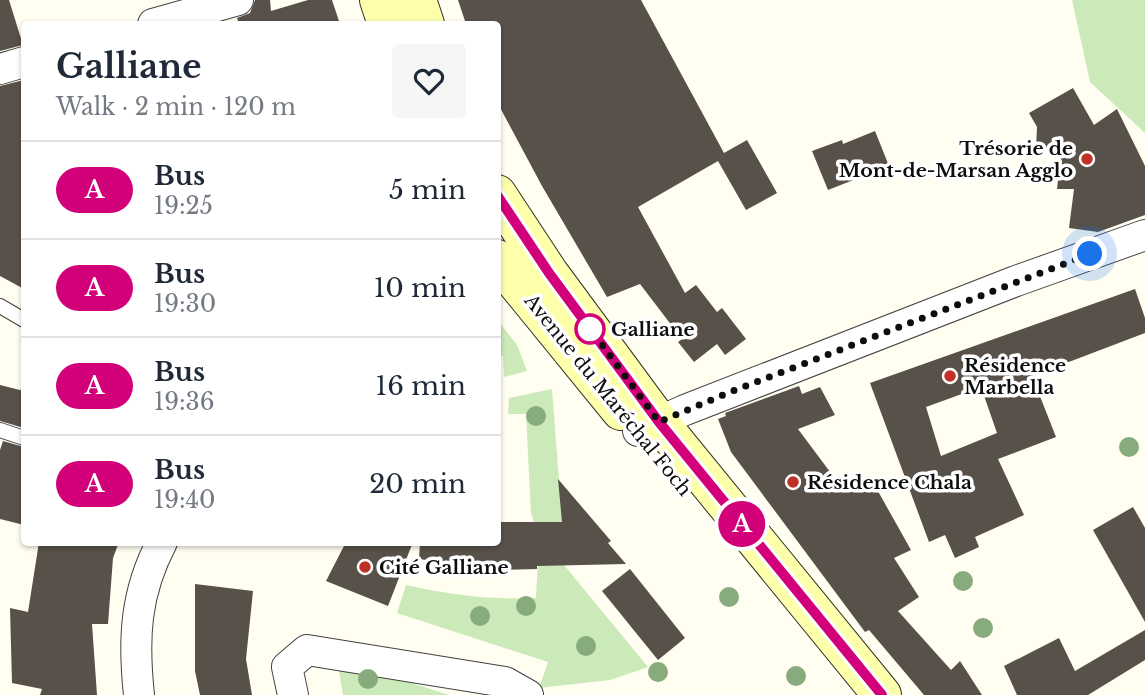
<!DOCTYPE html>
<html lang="en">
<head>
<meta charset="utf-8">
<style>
	body { margin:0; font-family:"Libre Baskerville",serif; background:#f6f6f7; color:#1f2937; height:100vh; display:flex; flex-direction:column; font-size:26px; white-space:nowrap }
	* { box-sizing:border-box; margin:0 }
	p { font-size:23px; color:#747a83 }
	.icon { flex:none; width:38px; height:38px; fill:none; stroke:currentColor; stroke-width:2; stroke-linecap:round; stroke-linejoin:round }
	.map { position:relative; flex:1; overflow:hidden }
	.sheet { position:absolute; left:21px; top:21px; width:480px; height:525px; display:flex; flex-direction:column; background:#fff; border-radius:7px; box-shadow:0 2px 5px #0004 }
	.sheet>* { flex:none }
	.badge { padding:0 14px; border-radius:23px; font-size:24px; line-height:46px }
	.you { position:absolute; width:35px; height:35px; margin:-18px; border:5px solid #fff; border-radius:50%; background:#1a73e8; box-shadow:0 0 0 10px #1a73e833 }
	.map>.badge { position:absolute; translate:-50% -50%; box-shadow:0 0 0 4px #fff }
	.round { display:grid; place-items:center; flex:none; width:74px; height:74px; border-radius:7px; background:#f6f6f7 }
	.head { display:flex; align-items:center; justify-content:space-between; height:119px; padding:0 35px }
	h1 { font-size:33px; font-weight:700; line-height:52px }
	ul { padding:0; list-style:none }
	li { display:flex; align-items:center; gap:21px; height:98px; padding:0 35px; border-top:2px solid #e0e1e3 }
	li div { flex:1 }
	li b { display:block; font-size:26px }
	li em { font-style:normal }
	li .badge { min-width:77px; font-weight:700; text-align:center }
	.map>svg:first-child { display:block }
	.green { fill:#cceab9 }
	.building { fill:#57514a; fill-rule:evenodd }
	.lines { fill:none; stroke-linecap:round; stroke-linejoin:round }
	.service-casing { stroke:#414141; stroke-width:16 }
	.minor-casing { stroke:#414141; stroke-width:32 }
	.secondary-casing { stroke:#303030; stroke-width:40 }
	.service { stroke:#fff; stroke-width:14 }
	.minor { stroke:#fff; stroke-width:30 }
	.secondary { stroke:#feffab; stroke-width:38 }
	.tree { fill:#87ab7c }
	.line-casing { stroke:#fff; stroke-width:16 }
	.line { stroke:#d20179; stroke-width:10 }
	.walk { stroke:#0e0e0e; stroke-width:7; stroke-dasharray:0 12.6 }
	.poi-dot { fill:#c03125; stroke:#fff; stroke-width:2.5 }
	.stop-dot { fill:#fff; stroke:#d20179; stroke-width:3.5 }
	.labels { text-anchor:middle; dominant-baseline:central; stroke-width:7; stroke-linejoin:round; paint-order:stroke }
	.poi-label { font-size:19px; font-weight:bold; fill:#0e0e0e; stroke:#fff; text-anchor:start }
	.stop-label { font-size:19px; font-weight:bold; fill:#0e0e0e; stroke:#fff; text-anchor:start }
	.street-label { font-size:19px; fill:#0e0e0e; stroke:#fff }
</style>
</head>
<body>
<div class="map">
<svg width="1145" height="695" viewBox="0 0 1145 695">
	<rect width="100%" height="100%" fill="#fffef0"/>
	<g class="green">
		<path d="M1072,0H1145V133L1090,82Z"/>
		<path d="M497,319L517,345L527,371L504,377L503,356L497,357Z"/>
		<path d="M552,389L563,532L550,548L648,667L610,680L539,688L548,662L397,613L406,585C450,595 492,600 536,598C537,572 542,538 531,514L526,414H508L509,398Z"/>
		<path d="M337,659L449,695H343Z"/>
	</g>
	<g class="building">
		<path d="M0,0H9L23,45L0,51Z"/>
		<path d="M255,0H270L271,11L308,0H332L340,24H239L237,18L250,13Z"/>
		<path d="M458,0H641L724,153L747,140L777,193L746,210L718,161L638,207L685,293L696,285L717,312L722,308L746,339L725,355L717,344L694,362L678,342L682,339L640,284L607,297L542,186L497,102V24H466Z"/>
		<path d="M24,80V289L0,276V86Z"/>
		<path d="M1073,88L1094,125L1117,109L1145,166V215L1098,232L1069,228L1074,189H1057L1061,152L1036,149L1037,127L1029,113Z"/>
		<path d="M875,131L889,166L828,190L812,151L842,140L843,144Z"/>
		<path d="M1135,289L1145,318V333L1032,376L1056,437L998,459L1024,515L975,537L979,547L955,558L945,535L929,542L870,383ZM981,387L997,433L941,456L926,407Z"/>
		<path d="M0,385L24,391V428L0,421Z"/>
		<path d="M799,386L802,394L820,387L835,415L798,429L842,488L870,477L911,550L894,558L919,597L898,611L951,670L960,661L982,695H924L869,630L865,632L731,452L718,419L726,416L725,413Z"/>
		<path d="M3,441L24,447V525L0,519V450Z"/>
		<path d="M558,479L611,541L608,543L626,564L537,566V569L501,570L419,559L420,542H497V522H562Z"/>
		<path d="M1133,507L1145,528V622L1093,530Z"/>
		<path d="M39,542H119L113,558L108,624H92L97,695H40L42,689L12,683L10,608L28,612Z"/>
		<path d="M346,542H413L388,606L326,581Z"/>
		<path d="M630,569L685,638L658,660L602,591Z"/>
		<path d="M195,584L253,591L246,659L252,695H200L195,671Z"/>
		<path d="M1145,630V660L1088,695H1017L1004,666L1059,638L1075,671Z"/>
	</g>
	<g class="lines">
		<defs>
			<g id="service">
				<path d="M0,306L24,320"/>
				<path d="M0,430L24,438"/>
			</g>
			<g id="minor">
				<path d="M153,24L238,0"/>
				<path d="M0,69L24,62"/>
				<path d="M638,431L685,410L1016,281L1145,235"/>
				<path d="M139,695C133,639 135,593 162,542"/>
				<path d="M293,695L287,667L307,650L505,682L528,695"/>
			</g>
			<g id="secondary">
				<path d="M379,0L387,24"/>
				<path d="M417,0L425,24"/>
				<path d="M497,194L549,273L659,422L882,695"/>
				<path d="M497,259L621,411"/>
			</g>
		</defs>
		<use href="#service" class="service-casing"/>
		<use href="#minor" class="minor-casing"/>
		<use href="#secondary" class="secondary-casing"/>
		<use href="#service" class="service"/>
		<use href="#minor" class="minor"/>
		<use href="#secondary" class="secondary"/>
	</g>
	<g class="tree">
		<circle cx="536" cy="416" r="10"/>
		<circle cx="1129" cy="447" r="10"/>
		<circle cx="963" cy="581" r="10"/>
		<circle cx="729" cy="597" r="10"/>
		<circle cx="526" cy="606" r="10"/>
		<circle cx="480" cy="616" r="10"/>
		<circle cx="983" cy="628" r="10"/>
		<circle cx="586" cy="646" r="10"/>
		<circle cx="658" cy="672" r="10"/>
		<circle cx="796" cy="676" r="10"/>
		<circle cx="368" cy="679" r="10"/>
	</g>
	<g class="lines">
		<defs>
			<path id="line" d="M497,195L549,273L659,422L882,695"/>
		</defs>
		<use href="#line" class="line-casing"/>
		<use href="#line" class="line"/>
		<path class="walk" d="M590,329L589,327L659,422L730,392L1090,254"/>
	</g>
	<g class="poi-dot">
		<circle cx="1087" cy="159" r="7"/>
		<circle cx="950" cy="376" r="7"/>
		<circle cx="793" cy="482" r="7"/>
		<circle cx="365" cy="567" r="7"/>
	</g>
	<circle class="stop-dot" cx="590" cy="329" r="14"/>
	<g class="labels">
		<g class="poi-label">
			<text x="1073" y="148" text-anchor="end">Trésorie de<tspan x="1073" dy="22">Mont-de-Marsan Agglo</tspan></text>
			<text x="964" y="365">Résidence<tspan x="964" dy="22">Marbella</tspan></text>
			<text x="807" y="482">Résidence Chala</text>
			<text x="379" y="567">Cité Galliane</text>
		</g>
		<g class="stop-label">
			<text x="611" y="329">Galliane</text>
		</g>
		<g class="street-label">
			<text transform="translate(608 395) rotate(51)">Avenue du Maréchal Foch</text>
		</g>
	</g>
</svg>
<div class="you" style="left:1090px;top:254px"></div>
<b class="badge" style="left:742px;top:524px;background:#d20179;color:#fff">A</b>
<section class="sheet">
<div class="head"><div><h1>Galliane</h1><p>Walk · 2 min · 120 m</p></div><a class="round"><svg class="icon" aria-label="heart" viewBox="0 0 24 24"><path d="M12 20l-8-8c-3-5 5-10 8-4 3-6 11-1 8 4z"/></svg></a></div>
<ul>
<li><span class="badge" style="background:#d20179;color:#fff">A</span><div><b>Bus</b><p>19:25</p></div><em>5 min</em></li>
<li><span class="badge" style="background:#d20179;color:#fff">A</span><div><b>Bus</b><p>19:30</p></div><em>10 min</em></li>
<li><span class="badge" style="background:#d20179;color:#fff">A</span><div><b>Bus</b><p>19:36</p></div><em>16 min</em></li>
<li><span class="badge" style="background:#d20179;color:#fff">A</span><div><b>Bus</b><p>19:40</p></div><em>20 min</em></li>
</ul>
</section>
</div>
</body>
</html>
